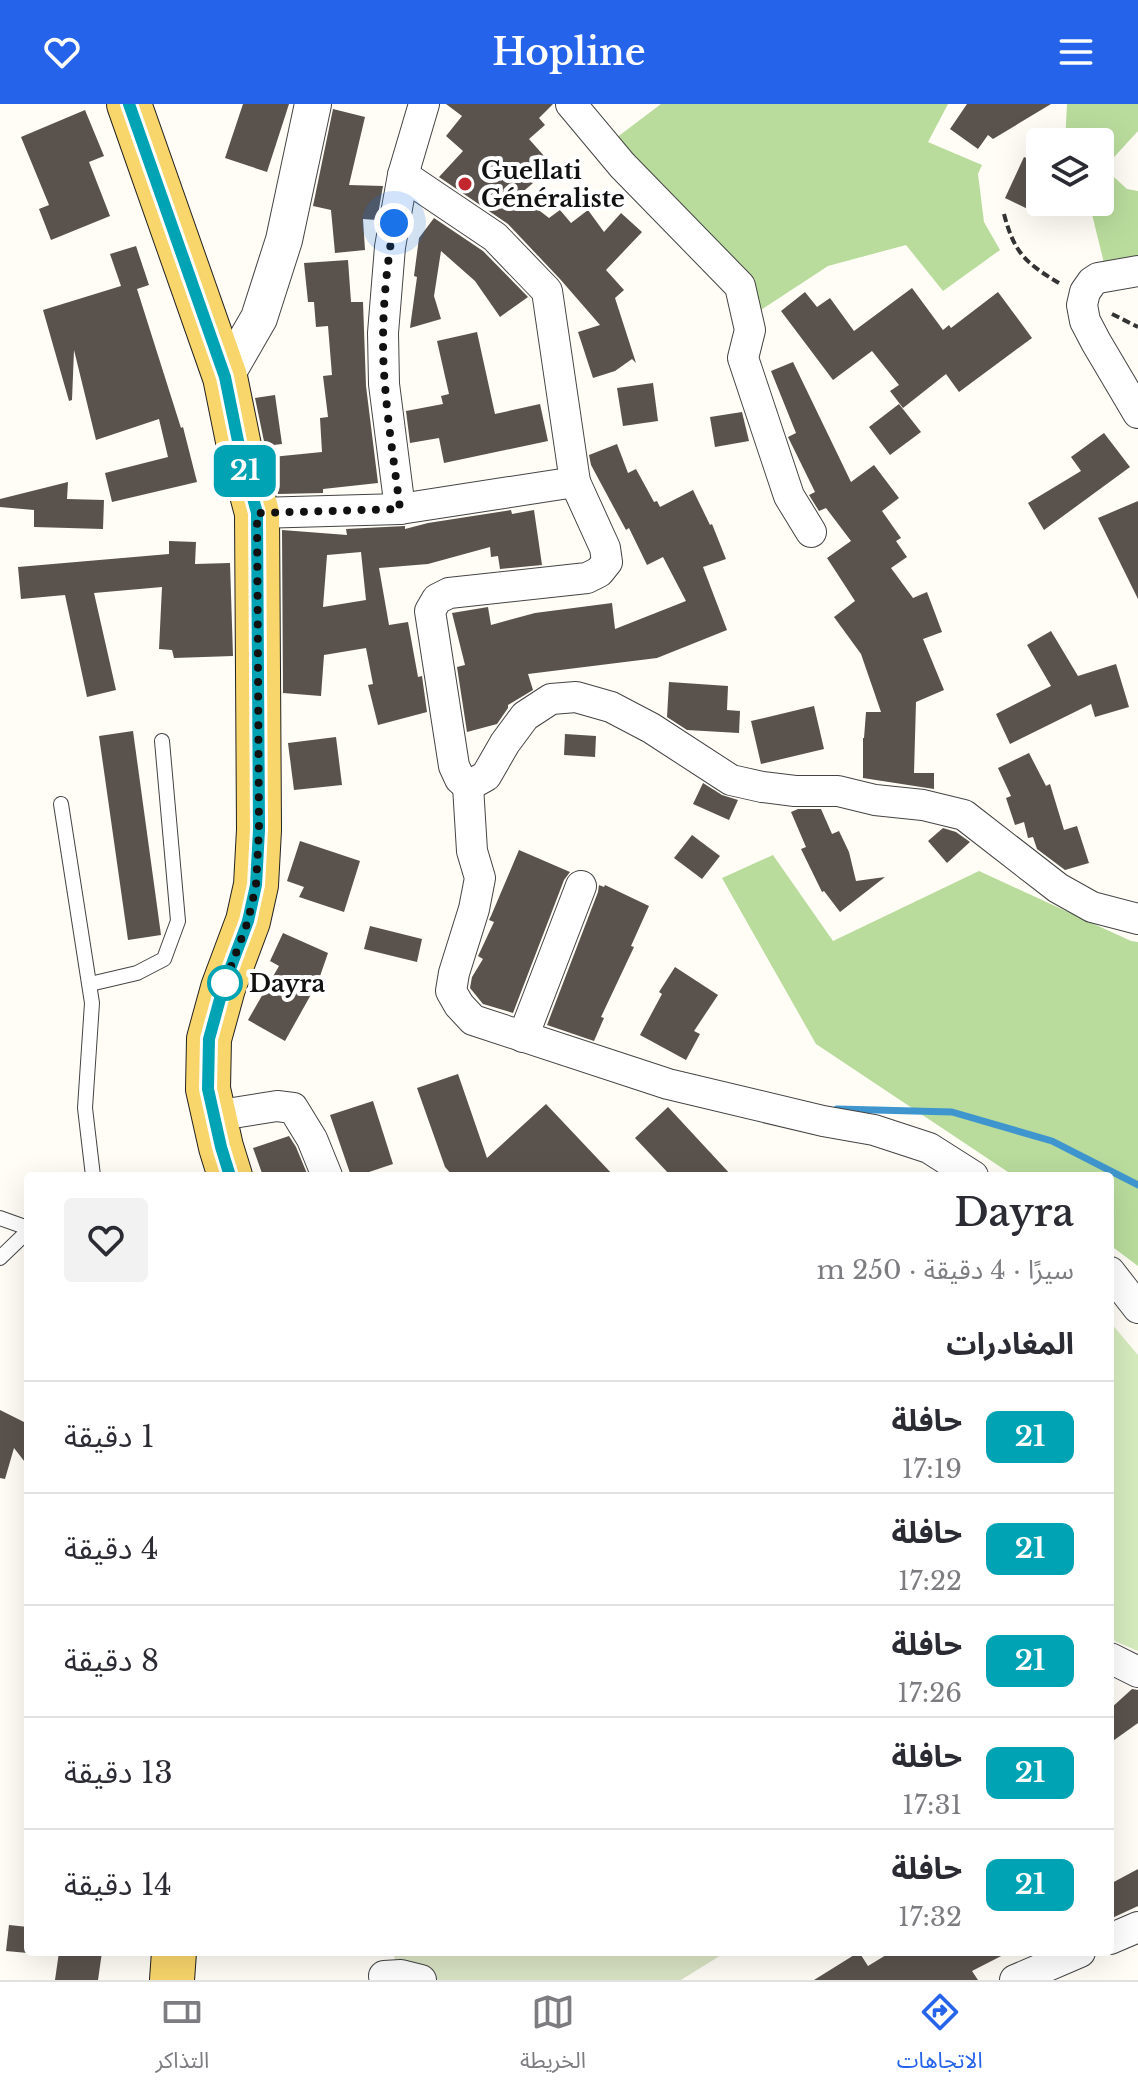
<!DOCTYPE html>
<html lang="ar">
<head>
<meta charset="utf-8">
<style>
	body { margin:0; font-family:"Libre Baskerville","Noto Sans Arabic",serif; background:#f2f2f3; color:#2b2b33; direction:rtl; height:100vh; display:flex; flex-direction:column; font-size:30px; white-space:nowrap }
	* { box-sizing:border-box; margin:0 }
	p { font-size:26px; color:#7c7c81 }
	.icon { flex:none; width:44px; height:44px; fill:none; stroke:currentColor; stroke-width:2; stroke-linecap:round; stroke-linejoin:round }
	.map { position:relative; flex:1; overflow:hidden; direction:ltr }
	.panel { position:absolute; left:24px; top:1068px; width:1090px; height:784px; display:flex; flex-direction:column; background:#fff; border-radius:8px; box-shadow:0 8px 32px #0002; direction:rtl }
	.panel>* { flex:none }
	.badge { padding:0 16px; border-radius:12px; font-size:28px; line-height:52px }
	.buttons { position:absolute; left:1026px; top:24px; display:grid; gap:16px }
	.buttons a { display:grid; place-items:center; width:88px; height:88px; border-radius:8px; background:#fff; box-shadow:0 8px 32px #0002; font-size:40px }
	.you { position:absolute; width:40px; height:40px; margin:-20px; border:6px solid #fff; border-radius:50%; background:#1a73e8; box-shadow:0 0 0 12px #1a73e833 }
	.map>.badge { position:absolute; translate:-50% -50%; box-shadow:0 0 0 4px #fff }
	h2 { padding:0 40px; font-size:30px; line-height:72px }
	.round { display:grid; place-items:center; flex:none; width:84px; height:84px; border-radius:8px; background:#f2f2f3 }
	.head { display:flex; align-items:center; justify-content:space-between; height:136px; padding:0 40px }
	h1 { font-size:38px; font-weight:600; line-height:60px }
	ul { padding:0; list-style:none }
	li { display:flex; align-items:center; gap:24px; height:112px; padding:0 40px; border-top:2px solid #e1e1e2 }
	li div { flex:1 }
	li b { display:block; font-size:30px }
	li em { font-style:normal }
	li .badge { min-width:88px; font-weight:700; text-align:center }
	header { display:flex; justify-content:space-between; align-items:center; height:104px; padding:0 40px; background:#2563eb; color:#fff; font-size:36px; font-weight:600 }
	.tabs { display:flex; justify-content:space-around; align-items:center; height:112px; border-top:2px solid #e1e1e2; background:#fff; font-size:22px; color:#7c7c81 }
	.tabs a { display:grid; justify-items:center; gap:4px }
	.tabs .on { color:#2563eb }
	.map>svg:first-child { display:block }
	.green { fill:#d5ebbd }
	.forest { fill:#b9dc9c }
	.cemetery { fill:#d9e3c4 }
	.lines { fill:none; stroke-linecap:round; stroke-linejoin:round }
	.stream { stroke:#3f96cf; stroke-width:7 }
	.building { fill:#5a524d; fill-rule:evenodd }
	.service-casing { stroke:#444; stroke-width:16 }
	.minor-casing { stroke:#444; stroke-width:32 }
	.tertiary-casing { stroke:#444; stroke-width:38 }
	.primary-casing { stroke:#222; stroke-width:46 }
	.path { stroke:#333; stroke-width:4; stroke-dasharray:8 4; stroke-linecap:butt }
	.service { stroke:#fff; stroke-width:14 }
	.minor { stroke:#fff; stroke-width:30 }
	.tertiary { stroke:#fff; stroke-width:36 }
	.primary { stroke:#f9d66b; stroke-width:44 }
	.line-casing { stroke:#fff; stroke-width:18 }
	.line { stroke:#00a3b4; stroke-width:12 }
	.walk { stroke:#111; stroke-width:8; stroke-dasharray:0 14.4 }
	.poi-dot { fill:#c4262e; stroke:#fff; stroke-width:3 }
	.stop-dot { fill:#fff; stroke:#00a3b4; stroke-width:4 }
	.labels { text-anchor:middle; dominant-baseline:central; stroke-width:8; stroke-linejoin:round; paint-order:stroke }
	.poi-label { font-size:24px; font-weight:bold; fill:#111; stroke:#fff; text-anchor:start }
	.stop-label { font-size:24px; font-weight:bold; fill:#111; stroke:#fff; text-anchor:start }
</style>
</head>
<body>
<header><svg class="icon" aria-label="menu" viewBox="0 0 24 24"><path d="M4 6h16M4 12h16M4 18h16"/></svg>Hopline<svg class="icon" aria-label="heart" viewBox="0 0 24 24"><path d="M12 20l-8-8c-3-5 5-10 8-4 3-6 11-1 8 4z"/></svg></header>
<div class="map">
<svg width="1138" height="1876" viewBox="0 0 1138 1876">
	<rect width="100%" height="100%" fill="#fffdf5"/>
	<path class="green" d="M1110,1218L1138,1251V1547L1110,1535Z"/>
	<g class="forest">
		<path d="M661,0H948L928,38L982,61L978,70L984,118L1000,146L943,187L906,141L828,162L761,206H758L612,37Z"/>
		<path d="M1067,0H1138V27L1104,64L1127,85L1138,87V157L1104,159L1089,98H1100V38H1065Z"/>
		<path d="M773,751L833,837L979,767L1131,837L1138,838V1162L1110,1141V1072H1014L816,940L722,774Z"/>
	</g>
	<path class="cemetery" d="M393,1848H726L681,1876H434L397,1863Z"/>
	<g class="lines">
		<path class="stream" d="M837,1005L952,1008L1052,1037L1138,1081"/>
	</g>
	<g class="building">
		<path d="M243,0H289L267,68L225,54Z"/>
		<path d="M446,0H553L539,14L545,21L529,35L553,62L519,91L549,114L560,106L571,119L588,106L604,128L621,109L642,128L606,166L624,186L615,194L636,259L632,255L615,267L593,274L578,228L600,221L560,175L508,120L439,73L463,47L446,32L462,12Z"/>
		<path d="M967,0H1051L993,35L988,31L978,45L950,25Z"/>
		<path d="M333,5L365,13L349,81L383,82L377,116L363,115L365,146L335,149L331,106L313,102Z"/>
		<path d="M85,6L104,52L89,58L110,112L51,136L39,105L49,101L21,33Z"/>
		<path d="M1024,53L1040,60V111L1005,94Z"/>
		<path d="M434,114L483,147L528,193L500,213L475,177L441,147L434,192L441,215L410,224L417,173L414,172L419,134Z"/>
		<path d="M136,142L149,181L137,185L181,324L183,323L197,378L112,398L105,369L168,353L159,315L96,336L74,246L72,296L69,297L43,206L121,182L110,150Z"/>
		<path d="M348,156L351,198H363L366,282L378,379L323,385V389L278,390L272,353L322,348L320,314L328,313L323,272L332,271L328,222L316,223L314,198H308L304,159Z"/>
		<path d="M912,184L943,226L949,221L951,224L998,188L1032,234L959,288L946,270L903,304L890,287L899,281L872,247L833,276L781,207L805,188L817,203L830,194L854,227Z"/>
		<path d="M477,228L495,310L540,300L548,337L444,359L439,334L410,339L406,307L443,300L441,292L449,290L437,237Z"/>
		<path d="M793,258L851,378L874,361L899,394L882,407L901,434L896,437L907,453L891,464L913,494L927,488L942,528L923,535L944,586L916,598L914,669H934V685L863,674V634H864L866,608H881L861,550L834,513L855,497L827,454L851,437L826,404L819,407L809,391L815,388L788,333L796,329L771,267Z"/>
		<path d="M653,279L658,317L623,322L617,284Z"/>
		<path d="M275,291L282,340L265,342L255,294Z"/>
		<path d="M899,300L921,328L890,351L869,323Z"/>
		<path d="M742,308L749,337L715,343L710,313Z"/>
		<path d="M1104,329L1130,363L1044,426L1028,399L1081,367L1071,353Z"/>
		<path d="M617,340L628,369L636,365L654,398L657,397L660,403L693,386L710,421L712,420L726,455L703,463L727,526L657,554L528,570L533,586L508,601V604L497,620L467,628L457,563L465,561L452,509L488,503L491,521L535,509L612,499L615,525L686,497L663,453L647,461L629,424L626,426L591,361L589,351Z"/>
		<path d="M68,378L67,395L104,396L103,425L34,423V406L0,403V395Z"/>
		<path d="M1138,397V495L1098,414Z"/>
		<path d="M511,406L512,410L534,406L542,461L500,465L498,452L491,453L490,443L428,460L379,464L389,521L408,518L418,573L422,572L427,608L378,621L368,581L373,580L366,544L324,551L321,592L283,589L282,426L347,431L346,425L405,422V425L428,419ZM361,448L366,496L323,503L327,451Z"/>
		<path d="M169,437L196,438L195,460L230,459L233,552L174,554L172,546L159,545L162,483L94,489L116,586L87,593L65,491L21,495L18,463L169,450Z"/>
		<path d="M1051,527L1078,572L1116,560L1129,603L1095,613L1091,600L1010,640L996,610L1051,582L1027,541Z"/>
		<path d="M669,578L728,582L727,606L740,607L739,629L687,626L667,613Z"/>
		<path d="M814,602L824,645L761,660L751,617Z"/>
		<path d="M133,627L161,831L128,836L99,632Z"/>
		<path d="M565,630L596,632L595,653L564,651Z"/>
		<path d="M336,633L342,681L294,686L288,639Z"/>
		<path d="M1029,649L1046,682L1050,680L1064,726L1077,722L1089,759L1065,766L1037,745L1033,733L1028,734L1024,718L1015,721L1006,694L1011,692L998,664Z"/>
		<path d="M703,679L722,691L738,696L729,716L693,700Z"/>
		<path d="M798,705H821L832,730L839,727L849,748L856,777L885,773L840,808L824,787L822,788L801,745L806,743L791,708Z"/>
		<path d="M943,724L956,728L970,738L947,759L928,737Z"/>
		<path d="M692,731L720,752L702,775L674,754Z"/>
		<path d="M300,737L360,757L344,808L299,793L304,783L287,777Z"/>
		<path d="M519,746L570,768L564,776L513,909L483,900L470,884L472,873L483,855L478,852L479,850L494,818L489,816L491,812Z"/>
		<path d="M599,781L604,783L605,781L649,802L631,842L634,843L601,913L604,914L594,937L547,921L598,788Z"/>
		<path d="M370,822L422,835L417,858L364,845Z"/>
		<path d="M283,829L328,849L318,878L285,937L248,916L279,862L270,857Z"/>
		<path d="M675,863L718,891L694,927L700,930L686,956L640,931L662,890L659,888Z"/>
		<path d="M458,970L487,1054L546,1000L614,1072H453L445,1063L417,984Z"/>
		<path d="M373,997L393,1060L357,1072H351L330,1011Z"/>
		<path d="M668,1003L732,1072H671L635,1034Z"/>
		<path d="M289,1032L296,1043L308,1072H263L253,1044Z"/>
		<path d="M0,1306L28,1320V1362L14,1344L5,1375L0,1374Z"/>
		<path d="M1132,1585L1138,1586V1619L1110,1639V1605Z"/>
		<path d="M1138,1765V1802L1110,1815V1780Z"/>
		<path d="M9,1821L28,1823V1849L6,1847Z"/>
		<path d="M59,1848H102L98,1876H55Z"/>
		<path d="M859,1848L868,1862L891,1848H1009L972,1867L978,1876H814Z"/>
	</g>
	<g class="lines">
		<defs>
			<g id="service">
				<path d="M61,700L92,899L85,1004L93,1072"/>
				<path d="M90,880L137,869L164,855L178,817L162,637"/>
				<path d="M0,1114L28,1124"/>
				<path d="M0,1154L28,1127"/>
			</g>
			<g id="minor">
				<path d="M571,0L622,61L740,182L750,226L743,254L789,392L811,428"/>
				<path d="M1138,167L1098,174L1092,178L1085,188L1082,201L1085,217L1096,238L1138,309"/>
				<path d="M575,378L605,444L607,458L599,468L587,474L449,489L437,495L430,507L454,662L460,675L468,682L486,672L505,639L525,612L551,595L576,593L611,603L651,624L731,676L762,683L795,687H838L875,696L923,701L964,711L1058,784L1092,803L1138,815"/>
				<path d="M400,405L384,280L383,229L390,143L403,71L424,0"/>
				<path d="M257,409L400,405L575,378L547,187L495,133L403,71"/>
				<path d="M468,682L472,747L480,774L474,805L454,869L451,887L459,901L473,916L668,980L823,1017L874,1026L929,1044L973,1072"/>
				<path d="M523,933L581,782"/>
				<path d="M214,1012L277,1002L293,1004L312,1035L327,1072"/>
				<path d="M1110,1168L1138,1204"/>
				<path d="M1110,1554L1138,1568"/>
				<path d="M1110,1835L1138,1823"/>
				<path d="M384,1872L401,1871L421,1876"/>
				<path d="M1015,1876L1080,1848"/>
			</g>
			<path id="tertiary" d="M225,273L259,214L284,136L313,0"/>
			<g id="primary">
				<path d="M129,0L225,273L239,342L257,409L259,726L256,781L248,817L223,884L209,935L208,985L221,1043L230,1072"/>
				<path d="M172,1876L174,1848"/>
			</g>
		</defs>
		<use href="#service" class="service-casing"/>
		<use href="#minor" class="minor-casing"/>
		<use href="#tertiary" class="tertiary-casing"/>
		<use href="#primary" class="primary-casing"/>
		<g class="path">
			<path d="M1004,110C1014,148 1025,159 1059,179"/>
			<path d="M1112,210L1138,223"/>
		</g>
		<use href="#service" class="service"/>
		<use href="#minor" class="minor"/>
		<use href="#tertiary" class="tertiary"/>
		<use href="#primary" class="primary"/>
	</g>
	<g class="lines">
		<defs>
			<path id="line" d="M129,0L225,273L239,342L257,409L259,726L256,781L248,817L223,884L209,935L208,985L221,1043L230,1072"/>
		</defs>
		<use href="#line" class="line-casing"/>
		<use href="#line" class="line"/>
		<path class="walk" d="M225,879L223,884L248,817L256,781L259,726L257,409L400,405C395,364 388,322 385,281C380,228 385,171 394,119"/>
	</g>
	<circle class="poi-dot" cx="465" cy="80" r="8"/>
	<circle class="stop-dot" cx="225" cy="879" r="16"/>
	<g class="labels">
		<g class="poi-label">
			<text x="481" y="66">Guellati<tspan x="481" dy="28">Généraliste</tspan></text>
		</g>
		<g class="stop-label">
			<text x="249" y="879">Dayra</text>
		</g>
	</g>
</svg>
<div class="buttons">
<a><svg class="icon" aria-label="layers" viewBox="0 0 24 24"><path d="M12 4l9 5-9 5-9-5zM3 14l9 5 9-5"/></svg></a>
</div>
<div class="you" style="left:394px;top:119px"></div>
<b class="badge" style="left:245px;top:367px;background:#00a3b4;color:#fff">21</b>
<section class="panel">
<div class="head"><div><h1>Dayra</h1><p>سيرًا · 4 دقيقة · 250 m</p></div><a class="round"><svg class="icon" aria-label="heart" viewBox="0 0 24 24"><path d="M12 20l-8-8c-3-5 5-10 8-4 3-6 11-1 8 4z"/></svg></a></div>
<h2>المغادرات</h2>
<ul>
<li><span class="badge" style="background:#00a3b4;color:#fff">21</span><div><b>حافلة</b><p>17:19</p></div><em>1 دقيقة</em></li>
<li><span class="badge" style="background:#00a3b4;color:#fff">21</span><div><b>حافلة</b><p>17:22</p></div><em>4 دقيقة</em></li>
<li><span class="badge" style="background:#00a3b4;color:#fff">21</span><div><b>حافلة</b><p>17:26</p></div><em>8 دقيقة</em></li>
<li><span class="badge" style="background:#00a3b4;color:#fff">21</span><div><b>حافلة</b><p>17:31</p></div><em>13 دقيقة</em></li>
<li><span class="badge" style="background:#00a3b4;color:#fff">21</span><div><b>حافلة</b><p>17:32</p></div><em>14 دقيقة</em></li>
</ul>
</section>
</div>
<nav class="tabs">
<a class="on"><svg class="icon" aria-label="directions" viewBox="0 0 24 24"><path d="M12 3l9 9-9 9-9-9zM9 14v-3h6M13 9l2 2-2 2"/></svg>الاتجاهات</a>
<a><svg class="icon" aria-label="map" viewBox="0 0 24 24"><path d="M3 6l6-2 6 2 6-2v14l-6 2-6-2-6 2zM9 4v14M15 6v14"/></svg>الخريطة</a>
<a><svg class="icon" aria-label="tickets" viewBox="0 0 24 24"><path d="M3 7h18v10H3zM15 7v10"/></svg>التذاكر</a>
</nav>
</body>
</html>
